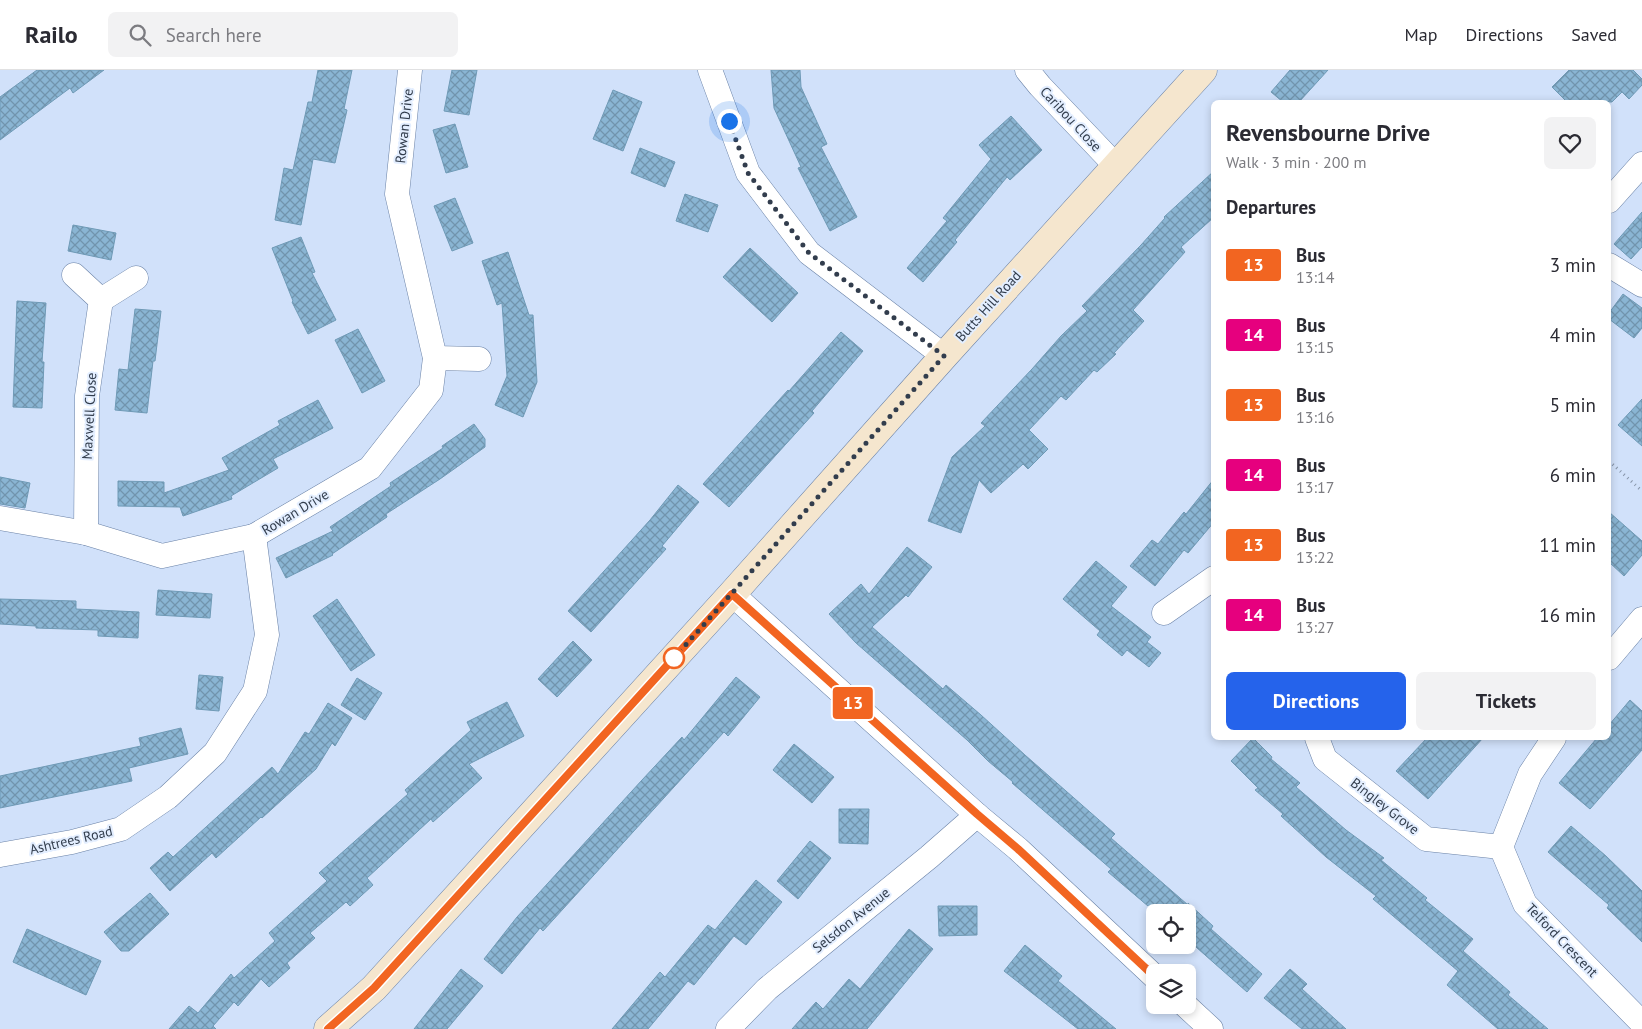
<!DOCTYPE html>
<html lang="en">
<head>
<meta charset="utf-8">
<style>
	body { margin:0; font-family:"PT Sans",sans-serif; background:#f2f2f3; color:#2b2b33; height:100vh; display:flex; flex-direction:column; font-size:19px; white-space:nowrap }
	* { box-sizing:border-box; margin:0 }
	p { font-size:16px; color:#7c7c81 }
	.icon { flex:none; width:28px; height:28px; fill:none; stroke:currentColor; stroke-width:2; stroke-linecap:round; stroke-linejoin:round }
	.map { position:relative; flex:1; overflow:hidden }
	.side { position:absolute; left:1211px; top:30px; width:400px; height:640px; display:flex; flex-direction:column; background:#fff; border-radius:8px; box-shadow:0 2px 8px #0003 }
	.side>* { flex:none }
	.badge { padding:0 10px; border-radius:4px; font-size:18px; line-height:32px }
	.controls { position:absolute; left:1146px; top:834px; display:grid; gap:10px }
	.controls a { display:grid; place-items:center; width:50px; height:50px; border-radius:8px; background:#fff; box-shadow:0 2px 8px #0003; font-size:25px }
	.you { position:absolute; width:25px; height:25px; margin:-12px; border:4px solid #fff; border-radius:50%; background:#1a73e8; box-shadow:0 0 0 8px #1a73e833 }
	.map>.badge { position:absolute; translate:-50% -50%; box-shadow:0 0 0 2px #fff }
	h2 { padding:0 15px; font-size:19px; line-height:45px }
	.round { display:grid; place-items:center; flex:none; width:52px; height:52px; border-radius:8px; background:#f2f2f3 }
	.summary { display:flex; align-items:center; justify-content:space-between; height:85px; padding:0 15px }
	h1 { font-size:24px; font-weight:700; line-height:38px }
	.button { display:flex; gap:10px; margin-top:auto; padding:10px 15px }
	.button a { flex:1; height:58px; border-radius:8px; background:#2563eb; color:#fff; font-size:20px; font-weight:700; line-height:58px; text-align:center }
	.button a+a { background:#f2f2f3; color:#2b2b33 }
	ul { padding:0; list-style:none }
	li { display:flex; align-items:center; gap:15px; height:70px; padding:0 15px }
	li div { flex:1 }
	li b { display:block; font-size:19px }
	li em { font-style:normal }
	li .badge { min-width:55px; font-weight:700; text-align:center }
	header { display:flex; align-items:center; gap:30px; box-sizing:border-box; height:70px; padding:0 25px; background:#fff; border-bottom:1px solid #e1e1e2 }
	header strong { font-size:24px }
	nav { display:flex; gap:28px; margin-inline-start:auto; font-size:18px }
	.search { width:350px; height:45px; background:#f2f2f3; display:flex; align-items:center; gap:12px; box-sizing:border-box; padding:0 18px; border-radius:8px; color:#7c7c81; font-size:19px }
	.map>svg:first-child { display:block }
	.building { fill:url(#building-cross-hatch); stroke:#6f9ab6 }
	.lines { fill:none; stroke-linecap:round; stroke-linejoin:round }
	.street-casing { stroke:#6981a6; stroke-width:25 }
	.secondary-casing { stroke:#6981a6; stroke-width:29 }
	.path { stroke:#8795a9; stroke-width:3; stroke-dasharray:1 4; stroke-linecap:butt }
	.street { stroke:#fff; stroke-width:24 }
	.secondary { stroke:#f5e6ce; stroke-width:28 }
	.line-casing { stroke:#fff; stroke-width:11 }
	.line { stroke:#f26521; stroke-width:8 }
	.walk { stroke:#323d4d; stroke-width:5; stroke-dasharray:0 9 }
	.stop-dot { fill:#fff; stroke:#f26521; stroke-width:2.5 }
	.labels { text-anchor:middle; dominant-baseline:central; stroke-width:4; stroke-linejoin:round; paint-order:stroke }
	.street-label { font-size:14px; fill:#323d4d; stroke:#e3eeff }
</style>
</head>
<body>
<header>
<strong>Railo</strong>
<div class="search"><svg class="icon" aria-label="search" viewBox="0 0 24 24"><circle cx="10" cy="10" r="6"/><path d="M15 15l6 6"/></svg>Search here</div>
<nav><a>Map</a><a>Directions</a><a>Saved</a></nav>
</header>
<div class="map">
<svg width="1642" height="959" viewBox="0 0 1642 959">
	<defs>
		<pattern id="building-cross-hatch" width="8" height="8" patternUnits="userSpaceOnUse" patternTransform="scale(1.25)"><rect width="8" height="8" fill="#8ab5d3"/><path d="M0 0l8 8M0 8l8-8" fill="none" stroke="#7194ad"/></pattern>
	</defs>
	<rect width="100%" height="100%" fill="#d1e1fa"/>
	<g class="building">
		<path d="M37,0H104L73,23L70,18L0,70V27Z"/>
		<path d="M318,0H352L344,39L347,40L335,93L313,89L301,155L275,150L284,98L293,100L308,32H312Z"/>
		<path d="M452,0H477L469,45L444,41Z"/>
		<path d="M771,0H800L801,17L827,74L821,77L857,147L830,161L798,98L801,97L774,38Z"/>
		<path d="M1290,0H1328L1299,32H1283L1271,22Z"/>
		<path d="M1569,0H1633L1642,9V15L1629,29L1622,22L1612,32H1567L1552,17Z"/>
		<path d="M613,20L642,32L623,81L593,69Z"/>
		<path d="M1011,46L1042,80L1010,110L1007,107L955,170L957,172L923,212L907,198L947,151L943,148L991,89L979,75Z"/>
		<path d="M455,54L468,97L446,103L433,60Z"/>
		<path d="M640,78L675,92L665,117L631,103Z"/>
		<path d="M1214,101V147L1181,177L1185,182L1133,240L1144,251L1114,283L1116,284L1097,302L1094,300L1066,330L1061,326L1029,360L1048,379L1028,399L1023,394L991,423L979,410L961,463L928,451L952,387L985,356L981,353L1032,299L1061,266L1087,241L1082,236L1141,175L1165,148L1164,147Z"/>
		<path d="M685,124L718,135L708,162L676,151Z"/>
		<path d="M455,128L473,173L452,181L434,136Z"/>
		<path d="M1642,142V177L1631,189L1614,174Z"/>
		<path d="M73,155L116,163L111,190L68,181Z"/>
		<path d="M301,167L315,202L312,203L336,250L308,264L292,232L293,231L272,178Z"/>
		<path d="M750,178L798,223L772,252L723,207Z"/>
		<path d="M508,182L529,245H533L537,312L523,347L495,335L507,306L502,233L497,235L482,191Z"/>
		<path d="M1623,224L1642,238V258L1634,268L1609,249V243Z"/>
		<path d="M17,231L46,233L42,292H44L42,338L13,337Z"/>
		<path d="M135,239L161,241L155,291H153L147,343L115,340L119,299L128,300Z"/>
		<path d="M358,259L385,311L362,323L335,270Z"/>
		<path d="M841,262L863,281L812,341L814,343L729,437L703,414L788,320L789,321Z"/>
		<path d="M1642,329V376L1618,355Z"/>
		<path d="M318,330L333,358L273,389L278,398L231,426L232,429L183,446L180,437L118,436V411L164,412V423L229,400L222,388L280,355L278,351Z"/>
		<path d="M474,354L485,369V377L440,409L386,444L387,447L332,484L333,485L286,508L276,488L333,461L330,457L391,416L390,413L443,378L442,376Z"/>
		<path d="M0,407L30,413L25,438L0,434Z"/>
		<path d="M1214,409V452L1188,483L1184,480L1155,516L1130,496L1152,470L1158,474L1184,442L1186,444Z"/>
		<path d="M678,415L699,432L662,476L666,479L591,562L568,541L650,450Z"/>
		<path d="M1609,442L1642,471V485L1624,506L1609,492Z"/>
		<path d="M907,477L932,497L908,527L906,525L872,557L943,619L946,615L981,645L1025,685L1115,764L1111,768L1188,835V833L1213,856L1211,859L1262,904L1247,922L1188,870V842H1155L1108,802L1111,799L1012,713L1013,712L988,691L967,670L856,573L829,544L861,514L869,524Z"/>
		<path d="M1096,491L1127,517L1111,536L1151,567L1147,572L1161,583L1149,597L1127,580L1122,586L1097,565L1100,561L1063,529Z"/>
		<path d="M158,520L212,524L210,548L156,545Z"/>
		<path d="M0,529L76,531V539L139,542L138,568L98,566V560L36,558V556L0,554Z"/>
		<path d="M337,529L375,585L351,601L313,546Z"/>
		<path d="M573,571L592,590L557,627L538,609Z"/>
		<path d="M199,605L223,607L219,641L196,639Z"/>
		<path d="M736,607L760,627L728,666L724,662L543,861L540,858L502,904L484,889L517,847L642,710L682,667L684,670Z"/>
		<path d="M357,608L382,623L365,650L341,635Z"/>
		<path d="M1630,630L1642,641V680L1590,739L1559,713L1597,668H1609V655Z"/>
		<path d="M507,632L524,666L469,694L482,708L433,752L431,749L367,808L373,815L350,836L346,832L310,863L315,868L287,893L290,898L269,917L261,909L238,936L234,932L213,956L216,959H169L189,936L198,943L231,904L234,908L275,871L269,863L327,811L319,803L408,724L405,720L471,660L467,652Z"/>
		<path d="M328,633L352,648L335,676L332,673L316,699L262,748L261,747L216,788L212,783L170,821L150,798L168,782L173,787L272,697L278,704L305,662L309,664Z"/>
		<path d="M181,658L188,684L129,698L132,711L0,738V706L141,676L139,668Z"/>
		<path d="M1253,668L1272,687L1271,689L1300,713L1296,717L1346,760L1384,788L1381,790L1427,828L1425,830L1473,869L1463,881L1510,922L1508,925L1548,959H1498L1447,915L1458,901L1373,829L1376,826L1326,787L1281,746L1283,744L1255,720L1258,718L1231,691Z"/>
		<path d="M1427,668H1483L1428,729L1396,701Z"/>
		<path d="M794,674L834,707L812,733L773,700Z"/>
		<path d="M839,739H869L868,774L839,773Z"/>
		<path d="M1571,756L1606,786L1642,821V872L1607,838L1609,835L1548,782Z"/>
		<path d="M810,771L831,788L798,829L777,811Z"/>
		<path d="M756,810L782,832L746,875L734,866L694,915L688,911L648,959H612L660,902L665,907L708,855L715,860Z"/>
		<path d="M150,823L169,844L129,881H121L104,862Z"/>
		<path d="M938,836H977V865L939,866Z"/>
		<path d="M27,859L101,891L86,925L13,892Z"/>
		<path d="M909,859L933,879L867,959H792L816,932L823,939L849,909L860,919Z"/>
		<path d="M1025,875L1062,906L1058,911L1116,959H1078L1004,901Z"/>
		<path d="M461,899L483,916L447,959H414Z"/>
		<path d="M1290,899L1307,914L1302,919L1346,959H1302L1264,928Z"/>
	</g>
	<g class="lines">
		<defs>
			<g id="street">
				<path d="M710,0L748,103L809,183L944,286"/>
				<path d="M1027,0L1040,16L1116,96"/>
				<path d="M1609,131L1642,94"/>
				<path d="M1609,195L1642,215"/>
				<path d="M74,205L101,230"/>
				<path d="M435,288L479,289"/>
				<path d="M0,448L86,463L162,486L254,466L370,398L431,320L435,288L397,124L410,0"/>
				<path d="M86,463L87,326L101,230L136,208"/>
				<path d="M732,524L977,745L1018,779L1155,907"/>
				<path d="M1164,543L1214,508"/>
				<path d="M1609,588L1642,549"/>
				<path d="M1317,668L1325,689L1426,769L1501,777"/>
				<path d="M1554,668L1530,704L1501,777L1525,834L1642,953"/>
				<path d="M0,785L72,772L121,759L168,727L215,683L255,621L267,565L254,466"/>
				<path d="M1185,935L1211,959"/>
				<path d="M728,959L767,919L929,787L977,745"/>
			</g>
			<path id="secondary" d="M328,959L374,918L732,524L944,286L1203,0"/>
		</defs>
		<use href="#street" class="street-casing"/>
		<use href="#secondary" class="secondary-casing"/>
		<path class="path" d="M1609,391L1642,421"/>
		<use href="#street" class="street"/>
		<use href="#secondary" class="secondary"/>
	</g>
	<g class="lines">
		<defs>
			<path id="line" d="M328,959L374,918L732,524L977,744L1018,779L1155,907"/>
		</defs>
		<use href="#line" class="line-casing"/>
		<use href="#line" class="line"/>
		<path class="walk" d="M674,588L944,286L809,183L748,103L729,51"/>
	</g>
	<circle class="stop-dot" cx="674" cy="588" r="10"/>
	<g class="labels">
		<g class="street-label">
			<text transform="translate(1071 49) rotate(47)">Caribou Close</text>
			<text transform="translate(404 56) rotate(-84)">Rowan Drive</text>
			<text transform="translate(988 236) rotate(-48)">Butts Hill Road</text>
			<text transform="translate(89 346) rotate(-87)">Maxwell Close</text>
			<text transform="translate(295 442) rotate(-31)">Rowan Drive</text>
			<text transform="translate(1385 736) rotate(38)">Bingley Grove</text>
			<text transform="translate(71 770) rotate(-13)">Ashtrees Road</text>
			<text transform="translate(851 850) rotate(-39)">Selsdon Avenue</text>
			<text transform="translate(1562 870) rotate(46)">Telford Crescent</text>
		</g>
	</g>
</svg>
<div class="controls">
<a><svg class="icon" aria-label="locate" viewBox="0 0 24 24"><circle cx="12" cy="12" r="6"/><path d="M12 2v4M12 18v4M2 12h4M18 12h4"/></svg></a>
<a><svg class="icon" aria-label="layers" viewBox="0 0 24 24"><path d="M12 4l9 5-9 5-9-5zM3 14l9 5 9-5"/></svg></a>
</div>
<div class="you" style="left:729px;top:51px"></div>
<b class="badge" style="left:853px;top:633px;background:#f26521;color:#fff">13</b>
<section class="side">
<div class="summary"><div><h1>Revensbourne Drive</h1><p>Walk · 3 min · 200 m</p></div><a class="round"><svg class="icon" aria-label="heart" viewBox="0 0 24 24"><path d="M12 20l-8-8c-3-5 5-10 8-4 3-6 11-1 8 4z"/></svg></a></div>
<h2>Departures</h2>
<ul>
<li><span class="badge" style="background:#f26521;color:#fff">13</span><div><b>Bus</b><p>13:14</p></div><em>3 min</em></li>
<li><span class="badge" style="background:#e6007e;color:#fff">14</span><div><b>Bus</b><p>13:15</p></div><em>4 min</em></li>
<li><span class="badge" style="background:#f26521;color:#fff">13</span><div><b>Bus</b><p>13:16</p></div><em>5 min</em></li>
<li><span class="badge" style="background:#e6007e;color:#fff">14</span><div><b>Bus</b><p>13:17</p></div><em>6 min</em></li>
<li><span class="badge" style="background:#f26521;color:#fff">13</span><div><b>Bus</b><p>13:22</p></div><em>11 min</em></li>
<li><span class="badge" style="background:#e6007e;color:#fff">14</span><div><b>Bus</b><p>13:27</p></div><em>16 min</em></li>
</ul>
<div class="button"><a>Directions</a><a>Tickets</a></div>
</section>
</div>
</body>
</html>
